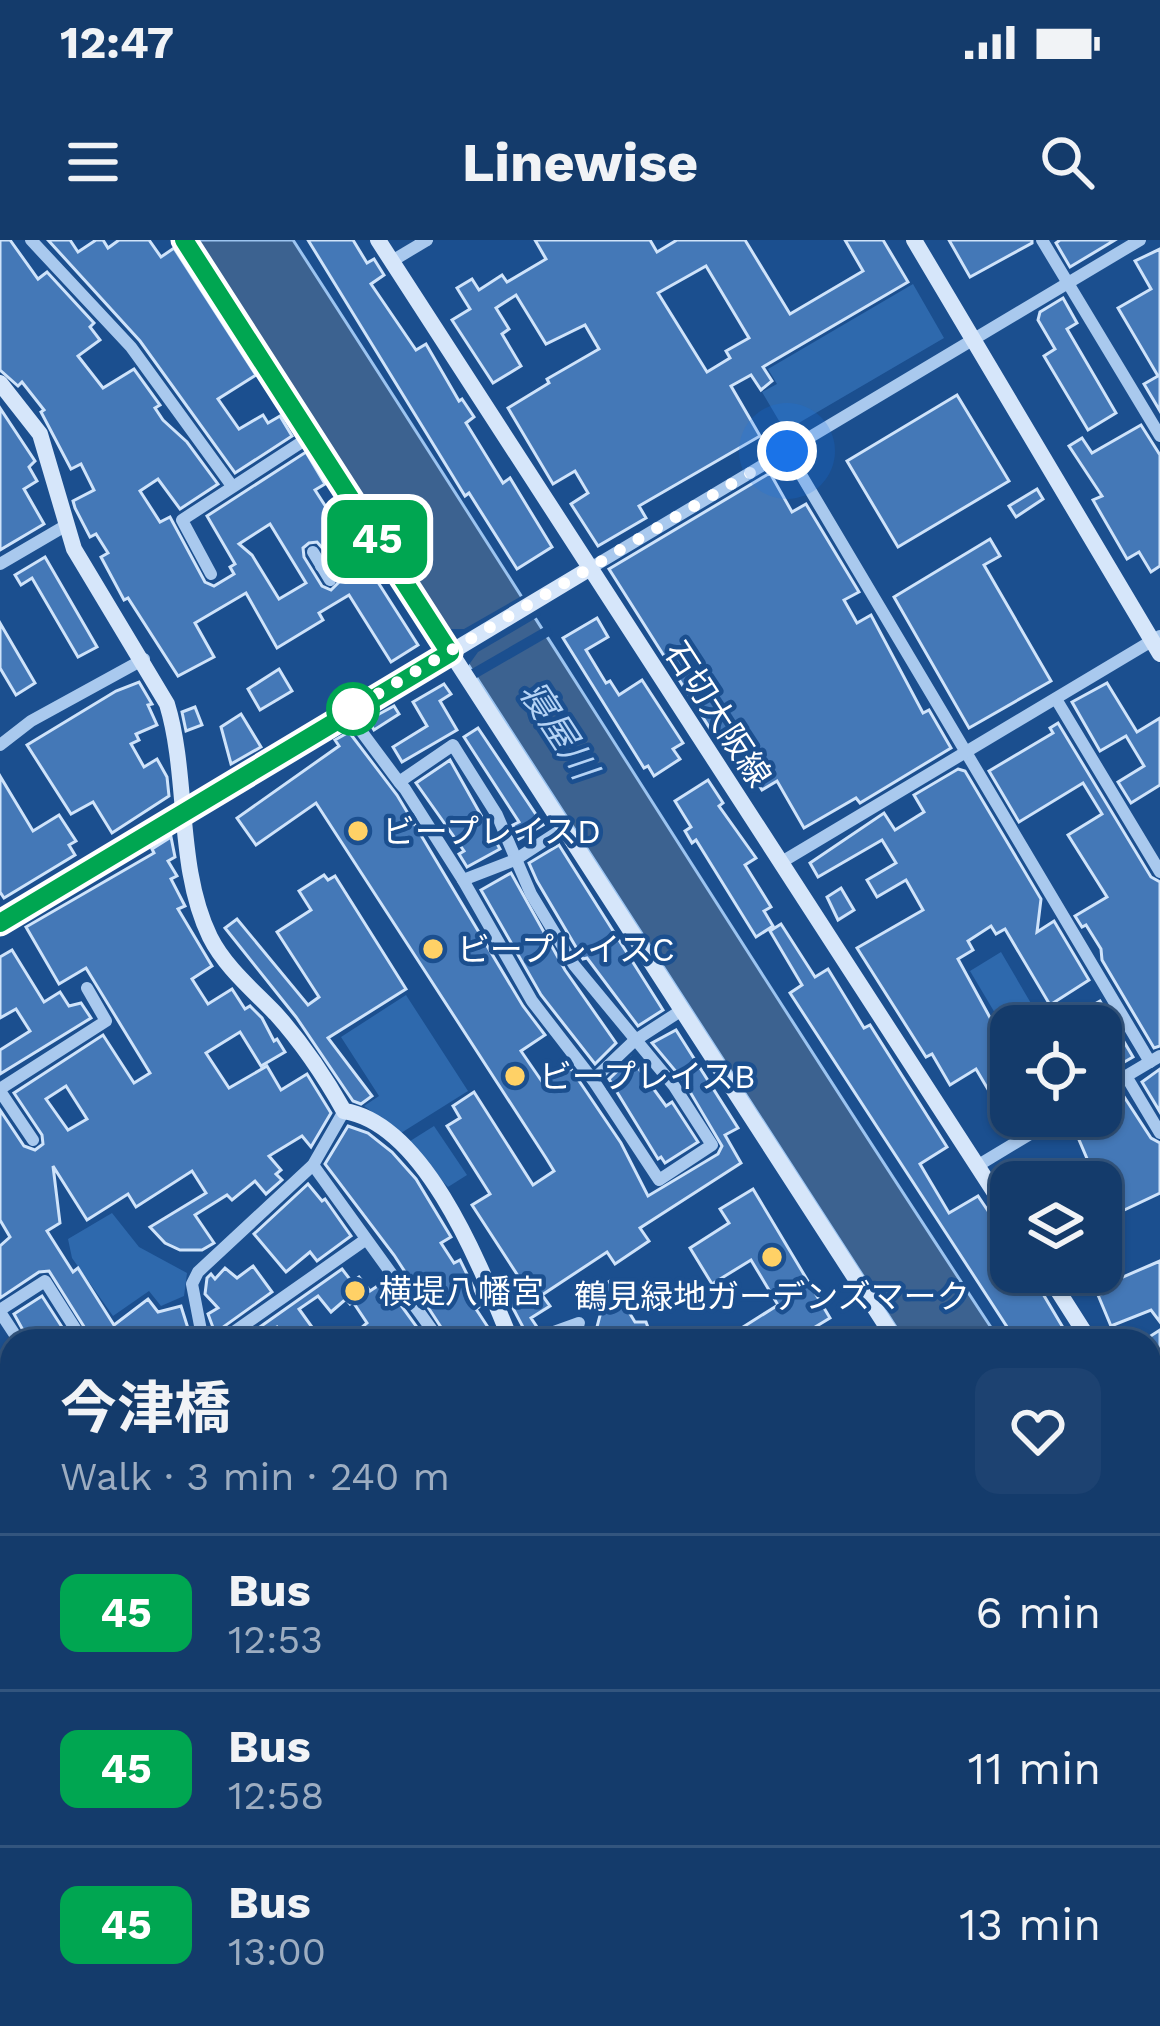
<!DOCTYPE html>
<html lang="en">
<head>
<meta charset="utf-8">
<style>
	body { margin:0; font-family:"Work Sans","Noto Sans JP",sans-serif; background:#1d4271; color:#f1f3f6; height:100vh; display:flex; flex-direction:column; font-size:45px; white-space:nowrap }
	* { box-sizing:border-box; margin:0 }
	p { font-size:39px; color:#9dadc1 }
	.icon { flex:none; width:66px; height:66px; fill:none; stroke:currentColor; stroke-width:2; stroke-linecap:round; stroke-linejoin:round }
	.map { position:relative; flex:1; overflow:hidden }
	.side { position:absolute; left:0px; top:1089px; width:1161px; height:699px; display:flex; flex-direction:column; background:#143b6b; border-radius:36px 36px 0 0; box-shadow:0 3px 9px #0004,0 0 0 3px #33557e }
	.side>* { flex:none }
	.badge { padding:0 24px; border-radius:18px; font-size:42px; line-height:78px }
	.fabs { position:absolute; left:990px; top:765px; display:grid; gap:24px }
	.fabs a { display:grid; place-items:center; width:132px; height:132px; border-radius:24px; background:#143b6b; box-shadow:0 3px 9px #0004,0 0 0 3px #33557e; font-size:60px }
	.you { position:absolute; width:60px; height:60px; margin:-30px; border:9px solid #fff; border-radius:50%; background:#1a73e8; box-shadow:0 0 0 18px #1a73e833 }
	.map>.badge { position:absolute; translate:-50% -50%; box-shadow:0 0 0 6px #fff }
	.round { display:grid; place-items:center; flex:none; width:126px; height:126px; border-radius:24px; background:#1d4271 }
	.head { display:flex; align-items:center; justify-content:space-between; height:204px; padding:0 60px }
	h1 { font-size:57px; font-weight:700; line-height:90px }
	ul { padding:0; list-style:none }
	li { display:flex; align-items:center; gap:36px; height:156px; padding:0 60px; border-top:3px solid #33557e }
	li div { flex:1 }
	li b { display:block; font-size:45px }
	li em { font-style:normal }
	li .badge { min-width:132px; font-weight:700; text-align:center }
	.status { display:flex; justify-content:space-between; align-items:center; height:84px; padding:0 60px; background:#143b6b; direction:ltr }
	.status svg { height:33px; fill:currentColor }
	header { display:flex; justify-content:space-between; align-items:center; height:156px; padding:0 60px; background:#143b6b; font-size:54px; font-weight:700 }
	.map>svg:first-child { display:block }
	.green { fill:#2e69ad }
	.water { fill:#3c6290; stroke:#9cc4f0; stroke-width:3 }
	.pier { fill:#1b4f8f }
	.building { fill:#4478b7; stroke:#cfe3fa; stroke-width:3; fill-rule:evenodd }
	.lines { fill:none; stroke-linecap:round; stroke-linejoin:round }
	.street { stroke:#a9c9ee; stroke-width:12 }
	.secondary { stroke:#d6e6fa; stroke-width:16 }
	.line-casing { stroke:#fff; stroke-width:27 }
	.line { stroke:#00a651; stroke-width:18 }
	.walk { stroke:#fff; stroke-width:12; stroke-dasharray:0 21.6 }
	.stop-dot { fill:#fff; stroke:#00a651; stroke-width:6 }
	.poi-dot { fill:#ffd166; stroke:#1b4f8f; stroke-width:4.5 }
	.labels { text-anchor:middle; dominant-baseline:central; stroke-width:9; stroke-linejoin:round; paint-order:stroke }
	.street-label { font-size:33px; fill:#fff; stroke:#1b4f8f }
	.poi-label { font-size:33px; fill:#fff; stroke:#1b4f8f; text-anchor:start }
	.water-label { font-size:36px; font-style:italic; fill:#b5d3f5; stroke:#1b4f8f }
</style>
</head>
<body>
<div class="status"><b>12:47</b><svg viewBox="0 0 49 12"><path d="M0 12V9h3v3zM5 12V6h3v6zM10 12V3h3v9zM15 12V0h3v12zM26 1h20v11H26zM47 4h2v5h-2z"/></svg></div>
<header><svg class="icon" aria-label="menu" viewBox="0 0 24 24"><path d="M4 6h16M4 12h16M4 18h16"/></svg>Linewise<svg class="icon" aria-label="search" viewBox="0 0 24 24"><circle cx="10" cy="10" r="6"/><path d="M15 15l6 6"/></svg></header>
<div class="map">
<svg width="1160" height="1786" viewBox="0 0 1160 1786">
	<rect width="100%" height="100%" fill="#1b4f8f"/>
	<g class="green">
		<path d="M913,44L944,98L785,191L762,152L777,144L768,129Z"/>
		<path d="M1001,712L1039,777L1024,786H1011L1008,795L970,731Z"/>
		<path d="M406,755L468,851L401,893L364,866L379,856L341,797Z"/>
		<path d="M434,886L467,935L448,947L407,903Z"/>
		<path d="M112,973L139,1007L187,1033L184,1056L161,1066L149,1051L113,1076L72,1018L68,999Z"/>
		<path d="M1149,1513L1160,1530V1576L1149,1583L1152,1566Z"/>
	</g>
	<g class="water">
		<path d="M194,0H293C530,366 760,737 1000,1101H905Z"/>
		<path d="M1149,1330L1160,1347V1496L1149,1479Z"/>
	</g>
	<g class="pier">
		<path d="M527,353L541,375L478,412L468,426L444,389H464Z"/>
		<path d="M548,385L553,394L475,439L470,430Z"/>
	</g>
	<g class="building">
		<path d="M0,0H10L38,39L47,32L94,83L90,87L100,100L78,116L103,148L134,129L160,165L155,168L163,180L187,202L218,244L180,269L158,239L140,251L160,282L170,277L205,342L214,346L234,334L230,327L235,324L207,276L306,212L325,244L315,250L337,284L344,280L352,294L325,311L317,302L309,303L303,308L304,317L322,346L331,350L340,341L336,329L365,310L377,334L374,336L418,405L391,422L349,355L319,373L323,380L277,408L246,353L195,383L214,417L178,436L128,358L124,360L101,317L108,313L96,294L90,297L75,268L73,261L94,250L81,224L71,229L41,172L44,170L22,142L18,146L0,130ZM270,284L306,343L279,359L252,315L239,304Z"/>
		<path d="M48,0H70L78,12L96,0H103L108,8L119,0H149L161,17L174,8L256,135L218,159L239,189L263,175L268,183L280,176L292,196L235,233L140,101Z"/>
		<path d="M308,0H353L367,23L374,19L384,35L371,44L416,110L426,104L459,161L462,159L474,177L466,183L503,243L510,238L552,307L517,329L469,253L465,256Z"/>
		<path d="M535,0H650L657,12L677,0H745L790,74L863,31L845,0H883L908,42L763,127L772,141L761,150L751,135L731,146L760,196L639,266L646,278L598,306L571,264L588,253L575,231L553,244L508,168L549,143L547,139L599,109L585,85L546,104L516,55L496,68L509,89L502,94L521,126L493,143L452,80L470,69L457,48L472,39L479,50L502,35L507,42L546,19ZM706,26L749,98L726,111L730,118L707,132L658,53Z"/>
		<path d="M949,0H1032V3L970,37Z"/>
		<path d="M1060,0H1115L1070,27L1056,3Z"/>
		<path d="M1160,9V171L1144,144L1158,136L1118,68L1151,49L1135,21Z"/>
		<path d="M1063,58L1077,83L1067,89L1116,173L1088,190L1044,116L1055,109L1038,80L1040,72Z"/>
		<path d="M957,155L1009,241L898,307L847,221Z"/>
		<path d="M0,168L35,221L29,227L37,241L24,249L44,284L0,310Z"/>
		<path d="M1141,185L1160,215V326L1151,332L1139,312L1127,319L1093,260L1102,256L1069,206L1082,198L1092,213Z"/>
		<path d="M770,233L792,272L806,264L859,352L844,360L857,383L871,375L923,473L929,470L951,508L860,563L856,558L804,588L777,541L762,550L747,525L741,528L722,495L716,498L609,329Z"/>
		<path d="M1037,249L1043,259L1016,277L1009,266Z"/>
		<path d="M990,299L1000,316L984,325L1051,441L969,488L894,357Z"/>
		<path d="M45,317L97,407L78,417L32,338L21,345L15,335Z"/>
		<path d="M597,378L608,397L586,410L606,443L610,441L619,455L642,440L683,503L673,509L680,519L654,536L648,526L644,528L563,398Z"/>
		<path d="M0,383L35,443L16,455L0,428Z"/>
		<path d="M279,429L292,451L260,470L248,449Z"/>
		<path d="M139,442L152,464L148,465L157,485L136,494L139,500L131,504L144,527L157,519L167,537L169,556L112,593L93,562L71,574L27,505L116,451Z"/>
		<path d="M1107,443L1137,492L1160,478V545L1131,563L1118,542L1144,526L1126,496L1100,511L1072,462Z"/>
		<path d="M444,444L451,454L440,461L457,490L402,522L393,507L427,486L413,462Z"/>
		<path d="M394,466L399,474L374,490L368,480Z"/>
		<path d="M195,467L202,485L186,491L182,472Z"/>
		<path d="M241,474L261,507L231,524L221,487Z"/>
		<path d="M1058,483L1151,637L1160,642V806L1154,808L1102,720L1101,709L1086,685L1082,687L1075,676L1107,657L1068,595L1102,574L1083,543L1019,582L989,531L1053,493L1050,488Z"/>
		<path d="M478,488L543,585L519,599L513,585L519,582L464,497Z"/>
		<path d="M349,492L397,555L523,766L545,795L521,811L543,843L569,826L621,903L648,956L718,914L722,906L683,840L652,803L676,790L738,888L725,895L741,923L640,988L649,1001L615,1024L607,1012L542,1055L550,1066L531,1078L537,1087L525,1091L505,1053L522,1042L472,965L490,954L447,886L460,878L453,866L474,852L533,945L554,931L546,918L316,563L256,605L237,578L339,506L335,500Z"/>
		<path d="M450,520L500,609L467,627L459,614L464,611L416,543Z"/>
		<path d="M958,529L965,531L1041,659L1037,692L1054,681L1089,740L1050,765L1005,689L996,694L991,686L968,701L973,710L958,719L1011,816V876H1035L1012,890L976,829L950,845L932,814L926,817L857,708L923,670L906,640L877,657L867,640L896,623L882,600L818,637L810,623L884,573L895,590L924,572L914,555Z"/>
		<path d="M0,536L33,591L59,575L76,601L69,605L75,615L4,658L0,652Z"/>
		<path d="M708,540L723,563L719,566L756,618L745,625L771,667L764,671L773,686L756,697L696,600L692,603L685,591L691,587L675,561Z"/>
		<path d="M171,597L175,617L168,621L177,636L171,639L185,666L178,669L212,726L192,739L208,764L232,749L245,769L250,766L262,778L274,801L277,799L285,812L261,826L240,792L206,813L229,848L267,826L281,850L307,834L331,873L311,907L302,896L269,916L281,930L276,934L282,940L266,954L255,941L232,960L227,955L195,975L214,1003L202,1010H180L165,1003L150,987L206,953L192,931L136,967L128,954L87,980L53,926L60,983L47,991L73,1032L78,1028L114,1085L148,1059L158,1072L181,1066L192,1101H93L49,1031L39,1032L0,1058V1006L10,997L0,980V870L24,906L35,910L43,904L42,895L14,853L103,795L134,843L150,833L86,728L59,744L26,687L154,613L152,609ZM66,846L87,879L68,890L46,859Z"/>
		<path d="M559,605L663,770L638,786L587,718L583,719L537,641L529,623Z"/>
		<path d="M511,633L565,730L616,803L595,824L541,755L481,650Z"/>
		<path d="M324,635L328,640L335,636L406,749L328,798L372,856L361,864L353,861L296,777L225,688L237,679L308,765L319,757L277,692L311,670L299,651Z"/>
		<path d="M841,648L854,670L838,680L827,657Z"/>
		<path d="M781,684L815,737L828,729L864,788L870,785L947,907L920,924L949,973L978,956L1011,1005V1032H1030L1065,1091L1046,1101H1017L1013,1096L790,753L802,745L770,691Z"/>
		<path d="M12,710L44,762L60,752L69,766L81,763L91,778L0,834V810L30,791L16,769L0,778V717Z"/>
		<path d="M1100,761L1133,817L1119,825L1101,795V786H1096L1086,769Z"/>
		<path d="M631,818L666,866L672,862L698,902L665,923L661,917L658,919L609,839Z"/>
		<path d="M1160,829V872L1142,842Z"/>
		<path d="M1121,852L1151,898L1160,903V953L1101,981V942H1097L1074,888L1101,876V865Z"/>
		<path d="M348,886L368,893L392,912L416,939L451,997L441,1003L454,1023L460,1020L482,1065L476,1069L497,1101H450L394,1015L325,924Z"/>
		<path d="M308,944L322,961L325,959L351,996L317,1021L310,1012L286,1032L254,994Z"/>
		<path d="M753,949L830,1078L792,1101H721L778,1065L751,1020L712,1044L690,1008L729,983L720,969Z"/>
		<path d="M1160,1021V1082L1151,1070L1111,1086L1098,1055L1104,1053L1102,1046Z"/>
		<path d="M253,1026L272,1052L215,1093L208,1074L218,1068L205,1054L207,1038L211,1034L215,1039L225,1028L237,1038Z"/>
		<path d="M342,1029L352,1042L359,1037L370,1051L382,1043L388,1052L390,1050L427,1101H346L367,1083L353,1062L350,1064L346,1059L331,1072L318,1056L299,1069L322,1101H287L277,1087L250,1101L247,1096Z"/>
		<path d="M610,1041L635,1082H646L653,1101H563L597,1087L602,1068L593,1051Z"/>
		<path d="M42,1056L71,1101H29L14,1074Z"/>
		<path d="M1160,1090V1178L1149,1162V1097Z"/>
		<path d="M0,1142L12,1154V1220L0,1222Z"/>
		<path d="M1149,1227L1160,1245V1281L1149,1288Z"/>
		<path d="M12,1241V1295L0,1275V1243Z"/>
		<path d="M12,1326V1365L11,1366L0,1359V1334Z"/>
		<path d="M12,1431V1480L0,1489V1437Z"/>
		<path d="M0,1500L12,1515L11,1538L0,1531Z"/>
		<path d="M1160,1577V1608L1149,1611V1583Z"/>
		<path d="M12,1602V1637L0,1641V1606Z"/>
		<path d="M1160,1630V1666L1149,1669V1633Z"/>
	</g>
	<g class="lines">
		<g class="street">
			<path d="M31,0L131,107L232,246"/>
			<path d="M1042,0L1160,196"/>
			<path d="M392,21L427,0"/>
			<path d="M787,211L1150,822"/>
			<path d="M313,312L330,340"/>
			<path d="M0,324L65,286"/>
			<path d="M321,326L373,293"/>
			<path d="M589,329L1140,0"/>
			<path d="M211,334L182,280L311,196"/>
			<path d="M1056,459L1160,632"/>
			<path d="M347,472L399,542L405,549L463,640L532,761L593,840L659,940L712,905L674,846L574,725L531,654L497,575L453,505L399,542"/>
			<path d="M0,505L31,481L144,419"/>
			<path d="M780,623L1160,396"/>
			<path d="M463,640L515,620L564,588"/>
			<path d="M1126,836L1160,893"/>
			<path d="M593,840L634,801L682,770"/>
			<path d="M0,849L106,781L87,748"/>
			<path d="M0,851L33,900"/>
			<path d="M1101,851L1160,816"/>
			<path d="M313,925L440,1101"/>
			<path d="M977,926L1060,876"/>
			<path d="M0,1070L45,1041L83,1101"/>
			<path d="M0,1072L19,1101"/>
			<path d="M203,1101L192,1044L198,1032L313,925L344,871"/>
			<path d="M221,1101L365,1000"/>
			<path d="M529,1101L579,1083"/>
			<path d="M0,1122L12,1141"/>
			<path d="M0,1233L12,1230"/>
			<path d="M0,1369L12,1383"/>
			<path d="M0,1427L12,1417"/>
			<path d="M0,1541L12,1557"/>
			<path d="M0,1580L12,1575"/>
			<path d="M1149,1623L1160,1618"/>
			<path d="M1149,1681L1160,1676"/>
			<path d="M1149,1739L1160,1756"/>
			<path d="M64,1776L69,1786"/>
			<path d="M253,1776L260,1786"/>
			<path d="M544,1776L549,1786"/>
			<path d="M609,1776L612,1786"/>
			<path d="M776,1776L778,1786"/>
			<path d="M857,1776L864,1786"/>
			<path d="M999,1776L1005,1786"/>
			<path d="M900,1786L917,1776"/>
		</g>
		<g class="secondary">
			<path d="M184,0L896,1101"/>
			<path d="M378,0L1011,978"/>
			<path d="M914,0L1160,414"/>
			<path d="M0,143L40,194L74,309L167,464C189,536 176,628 210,697C225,727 253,750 276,774C302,803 325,837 344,871C427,884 483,1033 511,1101"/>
			<path d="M0,683L589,329"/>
			<path d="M1046,1032L1090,1101"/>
			<path d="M1149,1192L1160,1209"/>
			<path d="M1149,1492L1160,1510"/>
			<path d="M0,1658L12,1656"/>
			<path d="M0,1680L12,1678"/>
			<path d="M432,1776V1786"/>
		</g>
	</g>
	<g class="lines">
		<defs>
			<path id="line" d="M0,683L450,413L184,0"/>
		</defs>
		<use href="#line" class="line-casing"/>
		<use href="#line" class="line"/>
		<path class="walk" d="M353,469L347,472L787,211"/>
	</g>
	<circle class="stop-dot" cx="353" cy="469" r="24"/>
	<g class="poi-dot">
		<circle cx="358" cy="591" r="12"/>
		<circle cx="433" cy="709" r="12"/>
		<circle cx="515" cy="836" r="12"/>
		<circle cx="772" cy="1017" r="12"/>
		<circle cx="355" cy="1051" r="12"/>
	</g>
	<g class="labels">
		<g class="street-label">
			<text transform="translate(718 474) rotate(57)">石切大阪線</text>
		</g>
		<g class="poi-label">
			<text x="382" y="591">ビープレイスD</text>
			<text x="457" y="709">ビープレイスC</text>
			<text x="539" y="836">ビープレイスB</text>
			<text x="379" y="1051">横堤八幡宮</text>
			<text x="772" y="1056" text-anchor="middle">鶴見緑地ガーデンズマーク</text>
		</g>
		<g class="water-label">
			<text transform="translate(558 490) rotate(57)">寝屋川</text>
		</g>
	</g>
</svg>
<div class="fabs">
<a><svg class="icon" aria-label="locate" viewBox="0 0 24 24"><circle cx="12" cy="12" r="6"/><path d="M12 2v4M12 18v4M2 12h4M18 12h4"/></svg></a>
<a><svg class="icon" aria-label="layers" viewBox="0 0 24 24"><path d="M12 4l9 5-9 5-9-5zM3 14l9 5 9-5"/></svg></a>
</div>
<div class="you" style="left:787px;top:211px"></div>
<b class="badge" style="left:377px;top:299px;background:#00a651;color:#fff">45</b>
<section class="side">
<div class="head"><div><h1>今津橋</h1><p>Walk · 3 min · 240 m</p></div><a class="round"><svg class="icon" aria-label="heart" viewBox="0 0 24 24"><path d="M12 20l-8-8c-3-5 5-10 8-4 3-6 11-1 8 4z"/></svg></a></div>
<ul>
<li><span class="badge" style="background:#00a651;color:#fff">45</span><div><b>Bus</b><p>12:53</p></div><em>6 min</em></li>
<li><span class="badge" style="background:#00a651;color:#fff">45</span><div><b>Bus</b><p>12:58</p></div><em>11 min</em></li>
<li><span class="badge" style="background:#00a651;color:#fff">45</span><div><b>Bus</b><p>13:00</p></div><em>13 min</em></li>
</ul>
</section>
</div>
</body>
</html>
